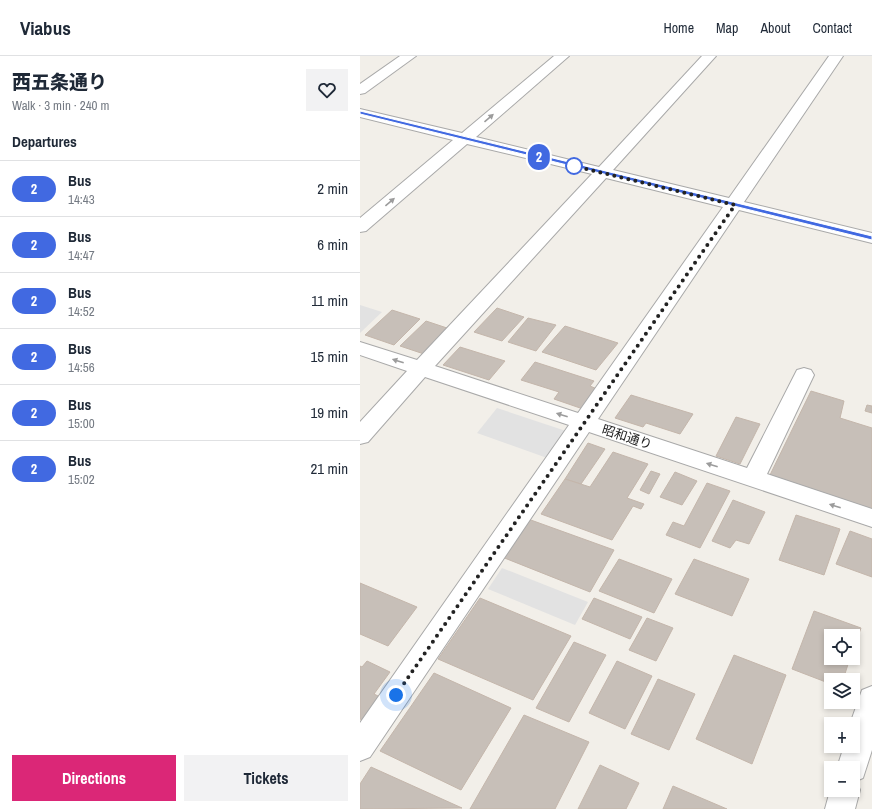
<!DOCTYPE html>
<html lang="en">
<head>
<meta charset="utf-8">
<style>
	body { margin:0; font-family:"Archivo Narrow","Noto Sans JP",sans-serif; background:#f2f2f3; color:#1f2937; height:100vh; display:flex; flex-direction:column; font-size:15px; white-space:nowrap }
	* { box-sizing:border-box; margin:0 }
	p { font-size:13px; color:#747a83 }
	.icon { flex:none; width:22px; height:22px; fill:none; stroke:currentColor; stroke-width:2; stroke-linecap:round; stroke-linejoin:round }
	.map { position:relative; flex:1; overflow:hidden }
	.panel { display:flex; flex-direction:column; background:#fff; width:360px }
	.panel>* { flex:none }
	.badge { padding:0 8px; border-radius:13px; font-size:14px; line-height:26px }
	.tools { position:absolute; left:464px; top:573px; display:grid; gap:8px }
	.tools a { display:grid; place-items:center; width:36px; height:36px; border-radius:0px; background:#fff; box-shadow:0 2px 6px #0003; font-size:20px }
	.you { position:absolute; width:20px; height:20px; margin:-10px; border:3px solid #fff; border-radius:50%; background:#1a73e8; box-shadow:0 0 0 6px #1a73e833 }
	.map>.badge { position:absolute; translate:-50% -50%; box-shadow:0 0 0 2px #fff }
	h2 { padding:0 12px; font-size:15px; line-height:36px }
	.round { display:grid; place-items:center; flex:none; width:42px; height:42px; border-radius:0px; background:#f2f2f3 }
	.overview { display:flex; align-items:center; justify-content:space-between; height:68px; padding:0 12px }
	h1 { font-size:19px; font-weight:800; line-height:30px }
	.button { display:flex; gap:8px; margin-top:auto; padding:8px 12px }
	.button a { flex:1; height:46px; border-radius:0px; background:#db2777; color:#fff; font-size:16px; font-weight:800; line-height:46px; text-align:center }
	.button a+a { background:#f2f2f3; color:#1f2937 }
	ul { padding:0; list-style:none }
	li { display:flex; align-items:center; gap:12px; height:56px; padding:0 12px; border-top:1px solid #e0e1e3 }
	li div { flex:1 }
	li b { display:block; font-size:15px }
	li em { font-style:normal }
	li .badge { min-width:44px; font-weight:700; text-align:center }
	header { display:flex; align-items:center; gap:24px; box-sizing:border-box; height:56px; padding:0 20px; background:#fff; border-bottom:1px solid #e0e1e3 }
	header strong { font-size:19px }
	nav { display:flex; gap:22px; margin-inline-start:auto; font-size:14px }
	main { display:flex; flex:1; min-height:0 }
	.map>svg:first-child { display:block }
	.parking { fill:#e2e2e2 }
	.building { fill:#c7bfb8; stroke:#c4b6ab }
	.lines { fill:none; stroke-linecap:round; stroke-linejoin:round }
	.street-casing { stroke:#a9a9a9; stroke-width:2 }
	.street { fill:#fff; fill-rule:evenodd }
	.oneway { fill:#9c9c9c }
	.line { fill:#4169e1; stroke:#fff }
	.walk { stroke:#222; stroke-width:4; stroke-dasharray:0 7.2 }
	.stop-dot { fill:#fff; stroke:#4169e1; stroke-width:2 }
	.labels { text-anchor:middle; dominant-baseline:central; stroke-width:3; stroke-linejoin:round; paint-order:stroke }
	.street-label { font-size:13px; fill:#222; stroke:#fff }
</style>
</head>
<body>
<header>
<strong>Viabus</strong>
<nav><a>Home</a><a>Map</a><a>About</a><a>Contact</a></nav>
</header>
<main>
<section class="panel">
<div class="overview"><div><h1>西五条通り</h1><p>Walk · 3 min · 240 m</p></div><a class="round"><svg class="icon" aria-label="heart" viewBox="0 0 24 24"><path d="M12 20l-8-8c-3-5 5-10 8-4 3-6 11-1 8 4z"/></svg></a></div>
<h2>Departures</h2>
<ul>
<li><span class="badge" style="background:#4169e1;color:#fff">2</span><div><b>Bus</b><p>14:43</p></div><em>2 min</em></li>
<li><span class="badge" style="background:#4169e1;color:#fff">2</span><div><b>Bus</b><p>14:47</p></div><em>6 min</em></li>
<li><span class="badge" style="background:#4169e1;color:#fff">2</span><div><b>Bus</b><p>14:52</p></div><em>11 min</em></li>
<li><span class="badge" style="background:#4169e1;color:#fff">2</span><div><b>Bus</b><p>14:56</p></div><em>15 min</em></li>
<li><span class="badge" style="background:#4169e1;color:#fff">2</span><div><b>Bus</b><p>15:00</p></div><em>19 min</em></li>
<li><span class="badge" style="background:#4169e1;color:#fff">2</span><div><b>Bus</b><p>15:02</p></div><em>21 min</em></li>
</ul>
<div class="button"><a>Directions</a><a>Tickets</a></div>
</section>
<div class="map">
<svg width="512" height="753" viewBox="0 0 512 753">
	<rect width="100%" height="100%" fill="#f2efe9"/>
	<g class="parking">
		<path d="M0,249L22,256L0,277Z"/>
		<path d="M137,352L209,376L190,403L117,377Z"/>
		<path d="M142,512L228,546L215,569L128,533Z"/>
	</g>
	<g class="building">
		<path d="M137,252L164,261L142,285L114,276Z"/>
		<path d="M32,254L60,263L34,289L5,279Z"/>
		<path d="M168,262L196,269L176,295L148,286Z"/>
		<path d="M66,265L90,273L64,298L40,290Z"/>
		<path d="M205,270L258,287L236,314L182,296Z"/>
		<path d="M100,291L145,305L129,324L83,309Z"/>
		<path d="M175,306L234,325L230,330L237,333L223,353L194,343L199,336L161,324Z"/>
		<path d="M451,335L484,345L480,362L512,372V455L409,421Z"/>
		<path d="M271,339L333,358L320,378L286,367L283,371L255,362Z"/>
		<path d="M507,349L512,350V357L505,355Z"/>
		<path d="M376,361L400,368L380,408L356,400Z"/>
		<path d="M228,387L245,393L221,428L205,423Z"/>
		<path d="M253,396L288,408L267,442L284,448L281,453L273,450L252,484L181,458L205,423L230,431Z"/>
		<path d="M291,415L300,418L289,438L280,434Z"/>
		<path d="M315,416L337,425L322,449L300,441Z"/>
		<path d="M347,427L370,435L340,492L306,479L313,466L324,470Z"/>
		<path d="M373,444L405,456L389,488L376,484L370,492L352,485Z"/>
		<path d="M436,459L480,473L464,519L419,504Z"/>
		<path d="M168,463L254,494L230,536L142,501Z"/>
		<path d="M490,475L512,483V521L476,508Z"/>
		<path d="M259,503L312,523L294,557L239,535Z"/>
		<path d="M334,503L389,523L372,560L315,538Z"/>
		<path d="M0,527L57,551L28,590L0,578Z"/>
		<path d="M120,542L211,580L173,644L78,603Z"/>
		<path d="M234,542L282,561L270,583L222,563Z"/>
		<path d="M454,555L501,572L493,594V580H471V602H490L483,624H471V628L432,613Z"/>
		<path d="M287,562L313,572L296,605L269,594Z"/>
		<path d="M214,586L246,599L209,666L176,652Z"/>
		<path d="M374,599L426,619L392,708L336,683Z"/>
		<path d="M7,605L30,616L14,638L24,643L7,666L0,663V610L2,611Z"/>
		<path d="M257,605L292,620L265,673L229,657Z"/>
		<path d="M74,617L151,652L101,734L20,695Z"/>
		<path d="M298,623L335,638L309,694L271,678Z"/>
		<path d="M164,659L229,686L195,753H110Z"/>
		<path d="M240,709L279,727L266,753H218Z"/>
		<path d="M11,711L102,752L0,753V728Z"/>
		<path d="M313,730L367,753H303Z"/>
	</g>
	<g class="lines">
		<defs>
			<g id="street">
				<path d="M40,0H56L5,37L0,38V28Z"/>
				<path d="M194,0H209L116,81L239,111L342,0H356L253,114L369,142L469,0H483L384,146L512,177V187L379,154L238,363L387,412L437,314L444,312L451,314L454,319L407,418L512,453V471L229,376L10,701L0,705V667L209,369L65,321L8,386L0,388V366L47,315L0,299V286L57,304L232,118L107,88L6,175L0,176V162L93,84L0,61V53L102,77ZM246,122L363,151L218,357L75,310Z"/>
				<path d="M512,630V694L503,722L496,725L500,734L495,753H465L471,731V734H493V712H477L484,690H493V668H490L502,634Z"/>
			</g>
		</defs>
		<use href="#street" class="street-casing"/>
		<use href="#street" class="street"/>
	</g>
	<defs><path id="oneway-solid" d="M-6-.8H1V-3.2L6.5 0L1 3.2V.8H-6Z"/></defs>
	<g class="oneway">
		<use href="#oneway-solid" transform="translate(129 62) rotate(-41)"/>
		<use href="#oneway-solid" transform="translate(30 146) rotate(-40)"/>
		<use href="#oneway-solid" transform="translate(38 305) rotate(-162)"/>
		<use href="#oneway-solid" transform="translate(202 359) rotate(-162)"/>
		<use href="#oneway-solid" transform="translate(352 409) rotate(-162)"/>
		<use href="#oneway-solid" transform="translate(475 450) rotate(-162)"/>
	</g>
	<path class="line" d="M0,55L512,180V184L0,58Z"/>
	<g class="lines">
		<path class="walk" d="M36,639L375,149L214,110"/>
	</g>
	<circle class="stop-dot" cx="214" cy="110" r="8"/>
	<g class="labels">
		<g class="street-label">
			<text transform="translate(267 381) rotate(18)">昭和通り</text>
		</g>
	</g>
</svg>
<div class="tools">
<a><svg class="icon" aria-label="locate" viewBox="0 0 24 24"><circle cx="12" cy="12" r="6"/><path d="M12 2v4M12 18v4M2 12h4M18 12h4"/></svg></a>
<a><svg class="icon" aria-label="layers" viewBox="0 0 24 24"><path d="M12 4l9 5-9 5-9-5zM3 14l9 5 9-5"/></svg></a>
<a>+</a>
<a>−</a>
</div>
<div class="you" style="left:36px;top:639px"></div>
<b class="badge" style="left:179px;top:101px;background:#4169e1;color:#fff">2</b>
</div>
</main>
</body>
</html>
